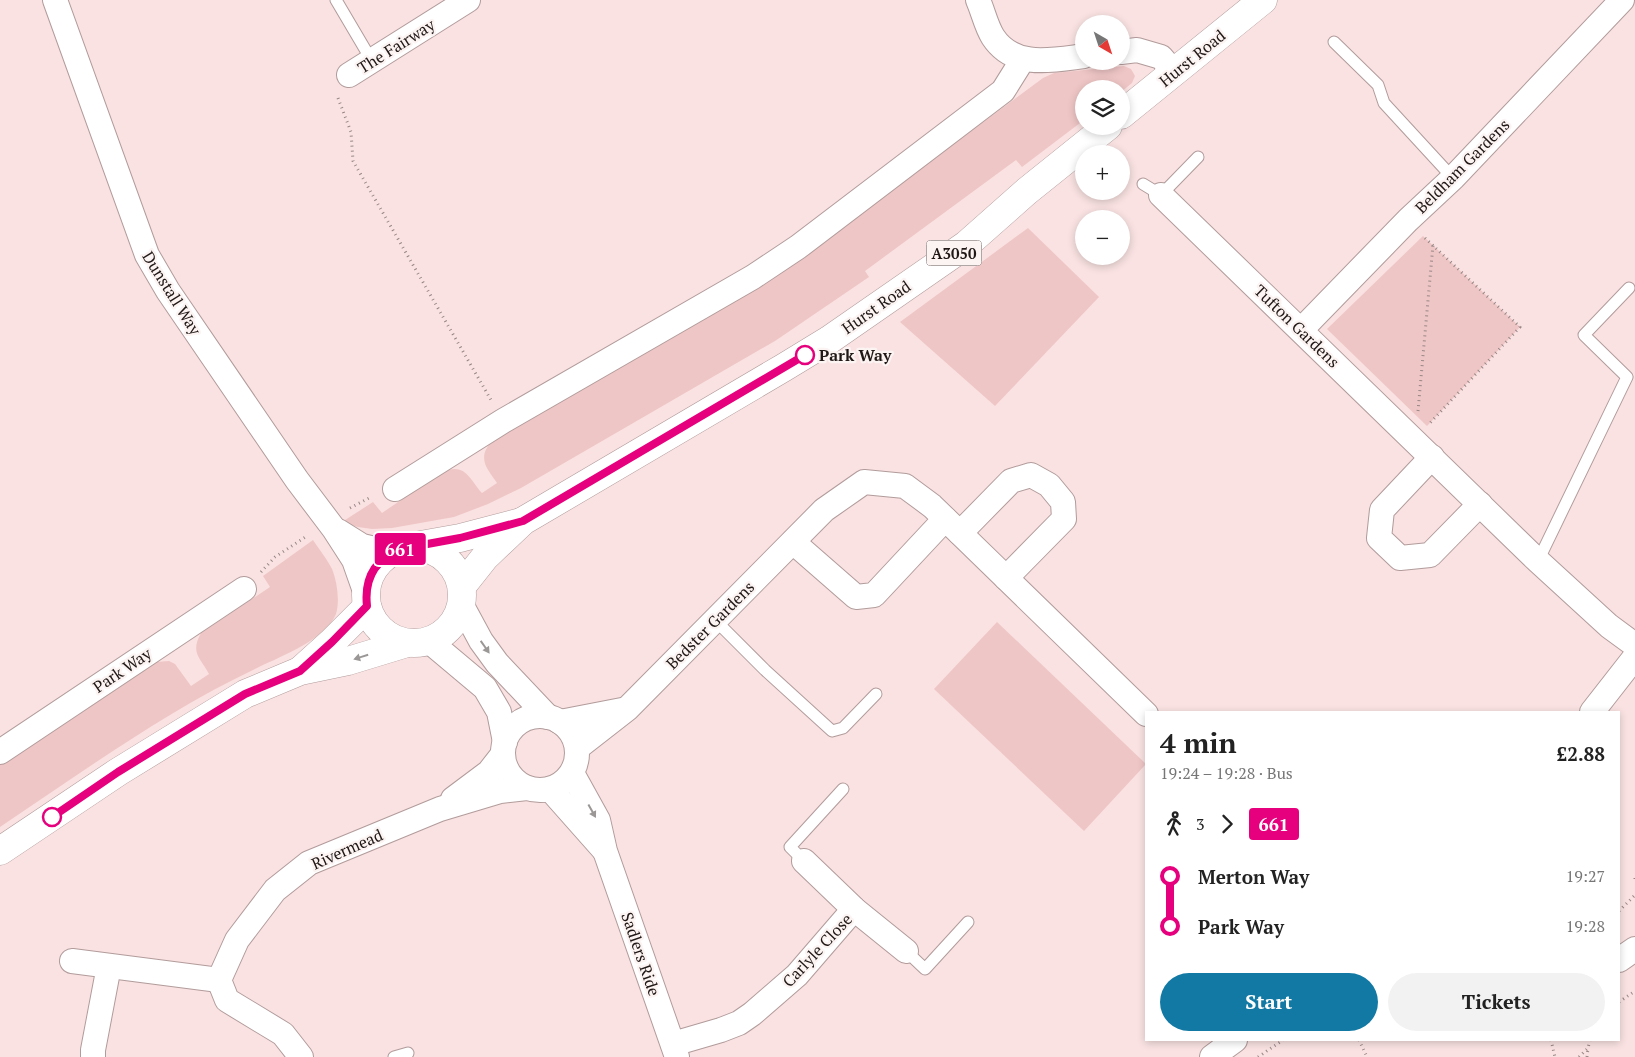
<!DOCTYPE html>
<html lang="en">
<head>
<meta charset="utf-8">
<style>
	body { margin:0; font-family:"PT Serif",serif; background:#f2f2f2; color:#222; height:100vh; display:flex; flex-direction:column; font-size:19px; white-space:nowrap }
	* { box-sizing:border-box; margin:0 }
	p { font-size:16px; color:#767676 }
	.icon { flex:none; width:28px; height:28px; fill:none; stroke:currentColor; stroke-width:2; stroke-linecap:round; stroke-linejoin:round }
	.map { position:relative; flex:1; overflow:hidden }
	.side { position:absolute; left:1145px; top:711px; width:475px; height:330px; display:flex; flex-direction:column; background:#fff; border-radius:0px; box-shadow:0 2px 8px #0003 }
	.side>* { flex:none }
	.badge { padding:0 10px; border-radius:4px; font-size:18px; line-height:32px }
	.needle { width:32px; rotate:141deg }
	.buttons { position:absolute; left:1075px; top:15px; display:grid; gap:10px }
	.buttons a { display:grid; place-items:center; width:55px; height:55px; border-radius:50%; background:#fff; box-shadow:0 2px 8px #0003; font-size:25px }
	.map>.badge { position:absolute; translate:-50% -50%; box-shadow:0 0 0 2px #fff }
	.legs { display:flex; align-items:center; gap:8px; height:55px; padding:0 15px; font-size:16px }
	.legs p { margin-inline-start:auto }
	.summary { display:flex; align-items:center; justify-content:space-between; height:85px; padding:0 15px }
	h1 { font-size:28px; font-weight:700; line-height:38px }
	.action { display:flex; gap:10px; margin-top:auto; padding:10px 15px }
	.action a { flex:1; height:58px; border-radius:30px; background:#1279a4; color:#fff; font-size:20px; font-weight:700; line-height:58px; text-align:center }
	.action a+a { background:#f2f2f2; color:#222 }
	ul { padding:0 15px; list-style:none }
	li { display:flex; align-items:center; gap:18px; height:50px; font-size:19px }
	li i { display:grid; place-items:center; width:8px; height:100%; margin:0 6px; background:currentColor }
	li i::after { content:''; width:12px; height:12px; margin:-6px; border:4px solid; border-radius:50%; background:#fff }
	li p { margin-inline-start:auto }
	li:first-child i { background:linear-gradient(#0000 50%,currentColor 0) }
	li:last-child i { background:linear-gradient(currentColor 50%,#0000 0) }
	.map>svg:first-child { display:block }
	.green { fill:#efc6c6 }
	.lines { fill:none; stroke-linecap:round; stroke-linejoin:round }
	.lane-casing { stroke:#b29b9b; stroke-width:13 }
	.street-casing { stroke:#b29b9b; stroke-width:26 }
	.primary-casing { stroke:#b29b9b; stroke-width:29 }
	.path { stroke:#988686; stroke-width:3; stroke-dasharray:1 4; stroke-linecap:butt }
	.lane { stroke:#fff; stroke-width:11 }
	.street { stroke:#fff; stroke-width:24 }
	.primary { stroke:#fff; stroke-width:28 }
	.oneway { fill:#9b9797 }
	.line-1-casing { stroke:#fff; stroke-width:11 }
	.line-1 { stroke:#e6007e; stroke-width:8 }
	.stop-1-dot { fill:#fff; stroke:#e6007e; stroke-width:2.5 }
	.labels { text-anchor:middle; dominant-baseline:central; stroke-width:4.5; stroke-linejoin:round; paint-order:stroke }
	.shield { fill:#fcf3f3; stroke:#625959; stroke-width:1 }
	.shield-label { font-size:15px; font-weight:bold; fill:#201717 }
	.street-label { font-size:16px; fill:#201717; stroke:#fcf3f3 }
	.stop-label { font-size:16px; font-weight:bold; fill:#201717; stroke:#fcf3f3; text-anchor:start }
</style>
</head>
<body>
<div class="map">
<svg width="1635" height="1057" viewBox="0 0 1635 1057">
	<rect width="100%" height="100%" fill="#fae2e2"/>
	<g class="green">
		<path d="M1124,66L1131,69L1135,76L1132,83L1121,92V89H1084V120L1022,167L1016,160L865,271L869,277L775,341L521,488L488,504L454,517L392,528L372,529L358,527L342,522L373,502L382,513L442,472C465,462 469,478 482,493L497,483C487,468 477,459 491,442L780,272L1043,78L1054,73Z"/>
		<path d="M1028,228L1099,297L995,406L900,322Z"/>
		<path d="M1423,236L1520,327L1427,426L1327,329Z"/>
		<path d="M313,540C319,549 327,559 332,569C337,581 340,601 336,614C326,639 282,656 259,667C167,710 84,771 0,827V765L97,699L156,662L169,661L175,664L191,686L209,674C200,657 190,653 201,633L270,587L263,576Z"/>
		<path d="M997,622L1146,764L1084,831L934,689Z"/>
	</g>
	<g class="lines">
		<defs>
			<g id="lane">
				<path d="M336,0L372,61"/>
				<path d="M1334,42L1378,85L1384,103L1453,178"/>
				<path d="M1143,184L1161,195L1198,157"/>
				<path d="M1538,561L1627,377L1584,335L1629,288"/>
				<path d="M715,620L765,670L832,731L843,728L876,694"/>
				<path d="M804,861L790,847L843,789"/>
				<path d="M906,951L925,969L968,922"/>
				<path d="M394,1057L408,1053"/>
			</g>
			<g id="street">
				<path d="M55,0L147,255L168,291L297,480L334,529L354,560L366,594"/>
				<path d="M978,0C983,11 986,26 993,37C1014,69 1052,60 1084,56"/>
				<path d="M1121,52L1137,50L1161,57L1174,72"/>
				<path d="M349,75L468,0"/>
				<path d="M1161,195L1538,561L1609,626L1635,645"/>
				<path d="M1301,330L1408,220L1453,178L1622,0"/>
				<path d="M1432,457L1382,510L1379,538L1400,558L1430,555L1480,504"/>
				<path d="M395,489L503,421L753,277L798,247L1003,91L1023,59"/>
				<path d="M338,531L362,546L391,553"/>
				<path d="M960,533L1011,481L1031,475L1049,485L1063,502L1064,519L1006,578"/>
				<path d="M793,542L856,597L874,595L945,519"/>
				<path d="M461,604L481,641L497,663L548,717"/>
				<path d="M429,641L485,688L499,712L505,742"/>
				<path d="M1592,712L1635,657"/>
				<circle cx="540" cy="753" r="37"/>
				<path d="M560,722L622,710"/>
				<path d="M577,748L627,709L824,510L864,482L905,486L932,506L1146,714"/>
				<path d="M0,752L244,589"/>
				<path d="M572,773L598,820L605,851L677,1057"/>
				<path d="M550,789L604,850"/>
				<path d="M453,799L489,772L503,754"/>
				<path d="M804,861L854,909L906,951"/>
				<path d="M1619,960L1635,949"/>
				<path d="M72,961L219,980"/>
				<path d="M673,1044L721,1030L739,1023L752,1014L797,975L854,909"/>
				<path d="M93,1057V1050L109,966"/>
				<path d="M301,1057L283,1034L227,1000L219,980L237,940L275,890L309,863L440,809L500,791L527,788"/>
				<path d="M1212,1057L1235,1040"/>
			</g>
			<g id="primary">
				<path d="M1121,115L1263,0"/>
				<path d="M415,546L460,538L521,522"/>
				<circle cx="414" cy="595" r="48"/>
				<path d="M462,586L485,557L523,521L783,368L829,340L966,245L1027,191L1108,126"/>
				<path d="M301,670L332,642L367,607"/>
				<path d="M0,851L118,772L245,694L300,671L348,661L407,643"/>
			</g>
		</defs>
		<use href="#lane" class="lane-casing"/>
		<use href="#street" class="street-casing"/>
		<use href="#primary" class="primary-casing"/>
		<g class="path">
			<path d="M338,98L351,132L353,161L491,400"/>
			<path d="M1425,238L1520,327L1430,423"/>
			<path d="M1418,411L1433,245"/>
			<path d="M350,508L371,497"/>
			<path d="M261,572L275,557L307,536"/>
			<path d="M1635,878V879"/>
			<path d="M1619,911L1635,895"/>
			<path d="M1619,1002L1635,991"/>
			<path d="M1359,1040L1367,1057"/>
			<path d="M1551,1040L1555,1057"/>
			<path d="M1258,1057L1283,1040"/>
			<path d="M1579,1057L1588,1048L1590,1040"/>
			<path d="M1587,1057L1588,1048"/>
		</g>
		<use href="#lane" class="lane"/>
		<use href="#street" class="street"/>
		<use href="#primary" class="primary"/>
	</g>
	<defs><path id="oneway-solid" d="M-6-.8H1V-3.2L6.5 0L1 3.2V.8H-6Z" transform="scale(1.25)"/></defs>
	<g class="oneway">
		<use href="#oneway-solid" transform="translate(485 647) rotate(55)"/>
		<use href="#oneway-solid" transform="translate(361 657) rotate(163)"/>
		<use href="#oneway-solid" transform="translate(592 811) rotate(61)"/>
	</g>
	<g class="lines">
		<defs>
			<path id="line-1" d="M52,817L118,772L245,694L300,671L332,642L367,606C364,579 374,560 400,549L460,538L523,521L805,355"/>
		</defs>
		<use href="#line-1" class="line-1-casing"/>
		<use href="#line-1" class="line-1"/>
	</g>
	<g class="stop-1-dot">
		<circle cx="805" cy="355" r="9"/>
		<circle cx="52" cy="817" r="9"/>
	</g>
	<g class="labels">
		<rect class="shield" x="926.5" y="240.5" width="55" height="25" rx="4"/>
		<g class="shield-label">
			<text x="954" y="253">A3050</text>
		</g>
		<g class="street-label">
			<text transform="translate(396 46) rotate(-32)">The Fairway</text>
			<text transform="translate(1192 58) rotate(-39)">Hurst Road</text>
			<text transform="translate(1462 166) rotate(-45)">Beldham Gardens</text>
			<text transform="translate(172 293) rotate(58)">Dunstall Way</text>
			<text transform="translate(876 307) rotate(-35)">Hurst Road</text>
			<text transform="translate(1297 326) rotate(44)">Tufton Gardens</text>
			<text transform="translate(710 625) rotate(-45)">Bedster Gardens</text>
			<text transform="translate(122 670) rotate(-34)">Park Way</text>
			<text transform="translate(347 849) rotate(-24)">Rivermead</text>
			<text transform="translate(817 950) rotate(-47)">Carlyle Close</text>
			<text transform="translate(641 954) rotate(71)">Sadlers Ride</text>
		</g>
		<g class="stop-label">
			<text x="819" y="355">Park Way</text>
		</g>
	</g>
</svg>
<div class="buttons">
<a><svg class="needle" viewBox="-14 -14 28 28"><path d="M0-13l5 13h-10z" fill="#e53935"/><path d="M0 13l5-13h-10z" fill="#767676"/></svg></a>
<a><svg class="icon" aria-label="layers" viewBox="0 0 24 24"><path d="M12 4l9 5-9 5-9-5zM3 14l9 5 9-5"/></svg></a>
<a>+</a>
<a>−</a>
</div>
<b class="badge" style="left:400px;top:549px;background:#e6007e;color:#fff">661</b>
<section class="side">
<div class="summary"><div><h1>4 min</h1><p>19:24 – 19:28 · Bus</p></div><b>£2.88</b></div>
<div class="legs"><svg class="icon" aria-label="walk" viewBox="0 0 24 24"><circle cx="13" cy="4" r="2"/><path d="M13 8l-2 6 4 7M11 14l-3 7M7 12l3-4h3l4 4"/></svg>3<svg class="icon" aria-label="forward" viewBox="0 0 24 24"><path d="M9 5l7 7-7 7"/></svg><b class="badge" style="background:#e6007e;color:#fff">661</b></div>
<ul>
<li><i style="color:#e6007e"></i><b>Merton Way</b><p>19:27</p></li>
<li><i style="color:#e6007e"></i><b>Park Way</b><p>19:28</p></li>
</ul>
<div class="action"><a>Start</a><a>Tickets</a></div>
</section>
</div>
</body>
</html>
